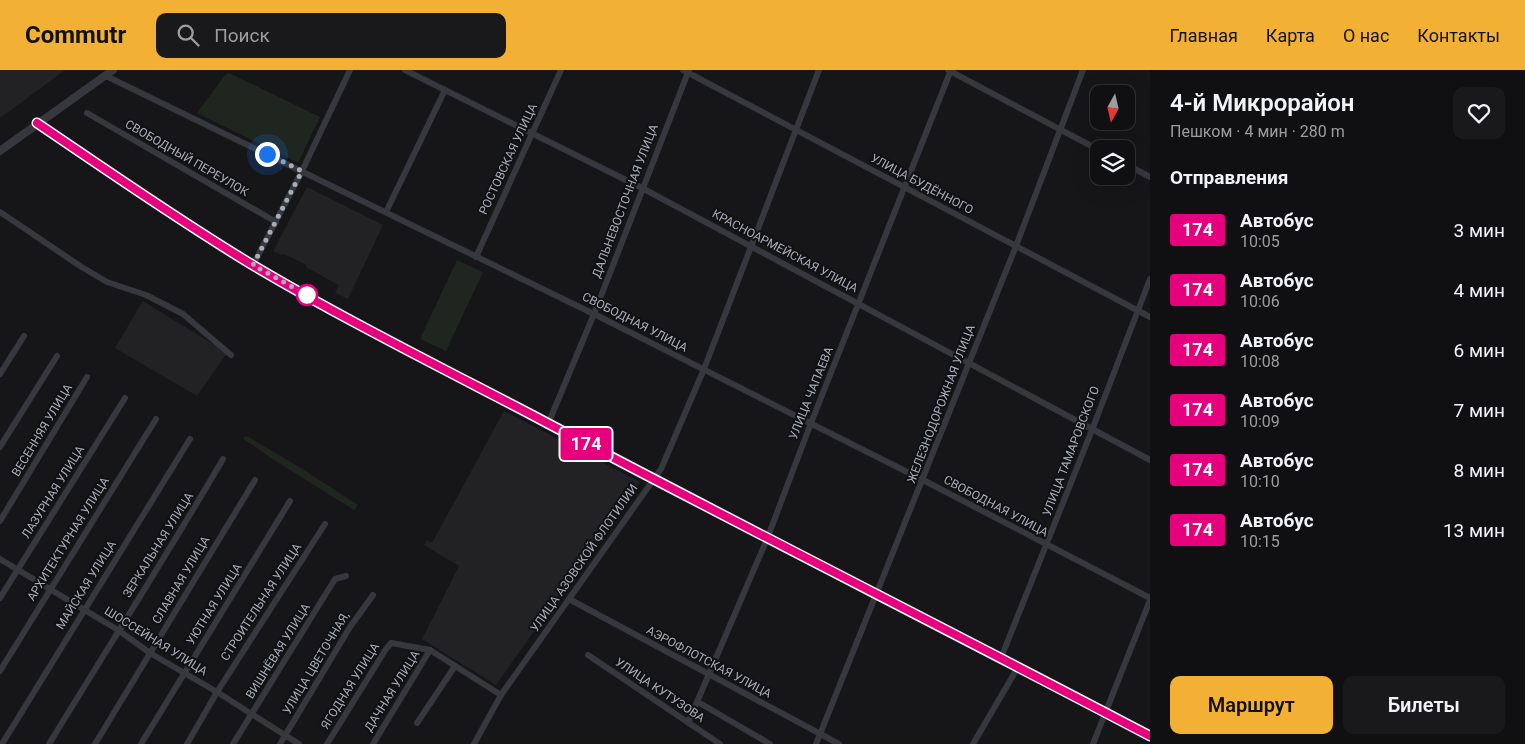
<!DOCTYPE html>
<html lang="ru">
<head>
<meta charset="utf-8">
<style>
	body { margin:0; font-family:Roboto,sans-serif; background:#19191b; color:#f1f3f6; height:100vh; display:flex; flex-direction:column; font-size:19px; white-space:nowrap }
	* { box-sizing:border-box; margin:0 }
	p { font-size:16px; color:#9c9d9f }
	.icon { flex:none; width:28px; height:28px; fill:none; stroke:currentColor; stroke-width:2; stroke-linecap:round; stroke-linejoin:round }
	.map { position:relative; flex:1; overflow:hidden }
	.panel { display:flex; flex-direction:column; background:#101012; width:375px }
	.panel>* { flex:none }
	.badge { padding:0 10px; border-radius:4px; font-size:18px; line-height:32px }
	.needle { width:32px; rotate:188deg }
	.controls { position:absolute; left:1090px; top:15px; display:grid; gap:10px }
	.controls a { display:grid; place-items:center; width:45px; height:45px; border-radius:10px; background:#101012; box-shadow:0 5px 20px #0002,0 0 0 1px #303032; font-size:25px }
	.you { position:absolute; width:25px; height:25px; margin:-12px; border:4px solid #fff; border-radius:50%; background:#1a73e8; box-shadow:0 0 0 8px #1a73e833 }
	.map>.badge { position:absolute; translate:-50% -50%; box-shadow:0 0 0 2px #fff }
	h2 { padding:0 20px; font-size:19px; line-height:45px }
	.round { display:grid; place-items:center; flex:none; width:52px; height:52px; border-radius:10px; background:#19191b }
	.overview { display:flex; align-items:center; justify-content:space-between; height:85px; padding:0 20px }
	h1 { font-size:24px; font-weight:600; line-height:38px }
	.cta { display:flex; gap:10px; margin-top:auto; padding:10px 20px }
	.cta a { flex:1; height:58px; border-radius:10px; background:#f2b134; color:#111; font-size:20px; font-weight:600; line-height:58px; text-align:center }
	.cta a+a { background:#19191b; color:#f1f3f6 }
	ul { padding:0; list-style:none }
	li { display:flex; align-items:center; gap:15px; height:60px; padding:0 20px }
	li div { flex:1 }
	li b { display:block; font-size:19px }
	li em { font-style:normal }
	li .badge { min-width:55px; font-weight:700; text-align:center }
	header { display:flex; align-items:center; gap:30px; box-sizing:border-box; height:70px; padding:0 25px; background:#f2b134; color:#111 }
	header strong { font-size:24px }
	nav { display:flex; gap:28px; margin-inline-start:auto; font-size:18px }
	.search { width:350px; height:45px; background:#19191b; display:flex; align-items:center; gap:12px; box-sizing:border-box; padding:0 18px; border-radius:10px; color:#9c9d9f; font-size:19px }
	main { display:flex; flex:1; min-height:0 }
	.map>svg:first-child { display:block }
	.built { fill:#222225 }
	.green { fill:#1e261f }
	.lines { fill:none; stroke-linecap:round; stroke-linejoin:round }
	.minor { stroke:#37383d; stroke-width:6 }
	.tertiary { stroke:#37383d; stroke-width:8 }
	.line-casing { stroke:#fff; stroke-width:11 }
	.line { stroke:#e6007e; stroke-width:8 }
	.walk { stroke:#a8adb8; stroke-width:5; stroke-dasharray:0 9 }
	.stop-dot { fill:#fff; stroke:#e6007e; stroke-width:2.5 }
	.labels { text-anchor:middle; dominant-baseline:central; stroke-width:4; stroke-linejoin:round; paint-order:stroke }
	.street-label { font-size:12px; fill:#a8adb8; stroke:#111113 }
</style>
</head>
<body>
<header>
<strong>Commutr</strong>
<div class="search"><svg class="icon" aria-label="search" viewBox="0 0 24 24"><circle cx="10" cy="10" r="6"/><path d="M15 15l6 6"/></svg>Поиск</div>
<nav><a>Главная</a><a>Карта</a><a>О нас</a><a>Контакты</a></nav>
</header>
<main>
<div class="map">
<svg width="1150" height="674" viewBox="0 0 1150 674">
	<rect width="100%" height="100%" fill="#161618"/>
	<g class="built">
		<path d="M0,0H65L0,48Z"/>
		<path d="M307,117L383,155L348,229L335,223L339,215L307,198L305,194L284,184L281,185L273,181Z"/>
		<path d="M143,231L227,283L197,326L115,278Z"/>
		<path d="M504,341L640,412L496,615L422,569L459,496L424,475L427,470L432,473Z"/>
	</g>
	<g class="green">
		<path d="M229,3L320,47L298,93L197,43L225,5Z"/>
		<path d="M457,190L483,202L446,281L420,269Z"/>
		<path d="M247,366L304,400L358,435L354,440L277,392L242,368Z"/>
	</g>
	<g class="lines">
		<g class="minor">
			<path d="M405,0L642,118L1150,390"/>
			<path d="M683,0L1150,247"/>
			<path d="M948,0L1099,80"/>
			<path d="M106,6L594,244L923,410L1150,528"/>
			<path d="M87,43L276,152"/>
			<path d="M37,53L199,162L253,195L344,246L654,410L1150,666"/>
			<path d="M1126,94L1150,107"/>
			<path d="M0,142L80,196L107,212L146,225L183,244L231,285"/>
			<path d="M386,142L445,20"/>
			<path d="M476,187L561,0"/>
			<path d="M253,195L302,101L350,0"/>
			<path d="M0,304L24,266"/>
			<path d="M548,354L594,244L689,0"/>
			<path d="M0,377L57,286"/>
			<path d="M0,451L87,307"/>
			<path d="M0,489L118,560L150,583L217,622L299,674"/>
			<path d="M0,528L125,328"/>
			<path d="M569,529L839,674"/>
			<path d="M588,585L720,674"/>
			<path d="M1001,588L1092,360L1150,209"/>
			<path d="M0,601L156,349"/>
			<path d="M698,632L770,674"/>
			<path d="M417,653L455,596"/>
			<path d="M688,653L767,469L811,353L951,0"/>
			<path d="M2,674L190,369"/>
			<path d="M49,674C107,579 167,485 223,389"/>
			<path d="M95,674L255,410"/>
			<path d="M141,674L290,431"/>
			<path d="M187,674L217,622L325,454"/>
			<path d="M233,674L335,509L346,506"/>
			<path d="M280,674L350,557L373,525"/>
			<path d="M327,674L386,579L391,573L430,580L501,625"/>
			<path d="M373,674L430,580"/>
			<path d="M474,674L501,625L661,399L704,299L819,0"/>
			<path d="M816,674L1016,176L1083,0"/>
			<path d="M973,674L1018,597"/>
			<path d="M1093,674L1150,530"/>
		</g>
		<path class="tertiary" d="M0,81L113,0"/>
	</g>
	<g class="lines">
		<defs>
			<path id="line" d="M37,53C108,101 178,150 251,194C342,248 438,296 532,345C737,454 945,558 1150,666"/>
		</defs>
		<use href="#line" class="line-casing"/>
		<use href="#line" class="line"/>
		<path class="walk" d="M267,84L302,101L253,195L314,229L307,225"/>
	</g>
	<circle class="stop-dot" cx="307" cy="225" r="10"/>
	<g class="labels">
		<g class="street-label">
			<text transform="translate(187 88) rotate(30)">СВОБОДНЫЙ ПЕРЕУЛОК</text>
			<text transform="translate(508 89) rotate(-65)">РОСТОВСКАЯ УЛИЦА</text>
			<text transform="translate(922 114) rotate(28)">УЛИЦА БУДЁННОГО</text>
			<text transform="translate(625 131) rotate(-69)">ДАЛЬНЕВОСТОЧНАЯ УЛИЦА</text>
			<text transform="translate(785 181) rotate(28)">КРАСНОАРМЕЙСКАЯ УЛИЦА</text>
			<text transform="translate(635 252) rotate(27)">СВОБОДНАЯ УЛИЦА</text>
			<text transform="translate(811 323) rotate(-68)">УЛИЦА ЧАПАЕВА</text>
			<text transform="translate(941 334) rotate(-69)">ЖЕЛЕЗНОДОРОЖНАЯ УЛИЦА</text>
			<text transform="translate(42 360) rotate(-59)">ВЕСЕННЯЯ УЛИЦА</text>
			<text transform="translate(1071 381) rotate(-69)">УЛИЦА ТАМАРОВСКОГО</text>
			<text transform="translate(53 422) rotate(-58)">ЛАЗУРНАЯ УЛИЦА</text>
			<text transform="translate(996 436) rotate(28)">СВОБОДНАЯ УЛИЦА</text>
			<text transform="translate(68 469) rotate(-58)">АРХИТЕКТУРНАЯ УЛИЦА</text>
			<text transform="translate(158 475) rotate(-58)">ЗЕРКАЛЬНАЯ УЛИЦА</text>
			<text transform="translate(584 488) rotate(-55)">УЛИЦА АЗОВСКОЙ ФЛОТИЛИИ</text>
			<text transform="translate(181 510) rotate(-59)">СЛАВНАЯ УЛИЦА</text>
			<text transform="translate(86 515) rotate(-58)">МАЙСКАЯ УЛИЦА</text>
			<text transform="translate(261 532) rotate(-57)">СТРОИТЕЛЬНАЯ УЛИЦА</text>
			<text transform="translate(214 534) rotate(-58)">УЮТНАЯ УЛИЦА</text>
			<text transform="translate(156 571) rotate(32)">ШОССЕЙНАЯ УЛИЦА</text>
			<text transform="translate(278 581) rotate(-58)">ВИШНЁВАЯ УЛИЦА</text>
			<text transform="translate(709 592) rotate(28)">АЭРОФЛОТСКАЯ УЛИЦА</text>
			<text transform="translate(316 593) rotate(-59)">УЛИЦА ЦВЕТОЧНАЯ,</text>
			<text transform="translate(350 616) rotate(-58)">ЯГОДНАЯ УЛИЦА</text>
			<text transform="translate(660 620) rotate(34)">УЛИЦА КУТУЗОВА</text>
			<text transform="translate(392 621) rotate(-58)">ДАЧНАЯ УЛИЦА</text>
		</g>
	</g>
</svg>
<div class="controls">
<a><svg class="needle" viewBox="-14 -14 28 28"><path d="M0-13l5 13h-10z" fill="#e53935"/><path d="M0 13l5-13h-10z" fill="#9c9d9f"/></svg></a>
<a><svg class="icon" aria-label="layers" viewBox="0 0 24 24"><path d="M12 4l9 5-9 5-9-5zM3 14l9 5 9-5"/></svg></a>
</div>
<div class="you" style="left:267px;top:84px"></div>
<b class="badge" style="left:586px;top:374px;background:#e6007e;color:#fff">174</b>
</div>
<section class="panel">
<div class="overview"><div><h1>4-й Микрорайон</h1><p>Пешком · 4 мин · 280 m</p></div><a class="round"><svg class="icon" aria-label="heart" viewBox="0 0 24 24"><path d="M12 20l-8-8c-3-5 5-10 8-4 3-6 11-1 8 4z"/></svg></a></div>
<h2>Отправления</h2>
<ul>
<li><span class="badge" style="background:#e6007e;color:#fff">174</span><div><b>Автобус</b><p>10:05</p></div><em>3 мин</em></li>
<li><span class="badge" style="background:#e6007e;color:#fff">174</span><div><b>Автобус</b><p>10:06</p></div><em>4 мин</em></li>
<li><span class="badge" style="background:#e6007e;color:#fff">174</span><div><b>Автобус</b><p>10:08</p></div><em>6 мин</em></li>
<li><span class="badge" style="background:#e6007e;color:#fff">174</span><div><b>Автобус</b><p>10:09</p></div><em>7 мин</em></li>
<li><span class="badge" style="background:#e6007e;color:#fff">174</span><div><b>Автобус</b><p>10:10</p></div><em>8 мин</em></li>
<li><span class="badge" style="background:#e6007e;color:#fff">174</span><div><b>Автобус</b><p>10:15</p></div><em>13 мин</em></li>
</ul>
<div class="cta"><a>Маршрут</a><a>Билеты</a></div>
</section>
</main>
</body>
</html>
